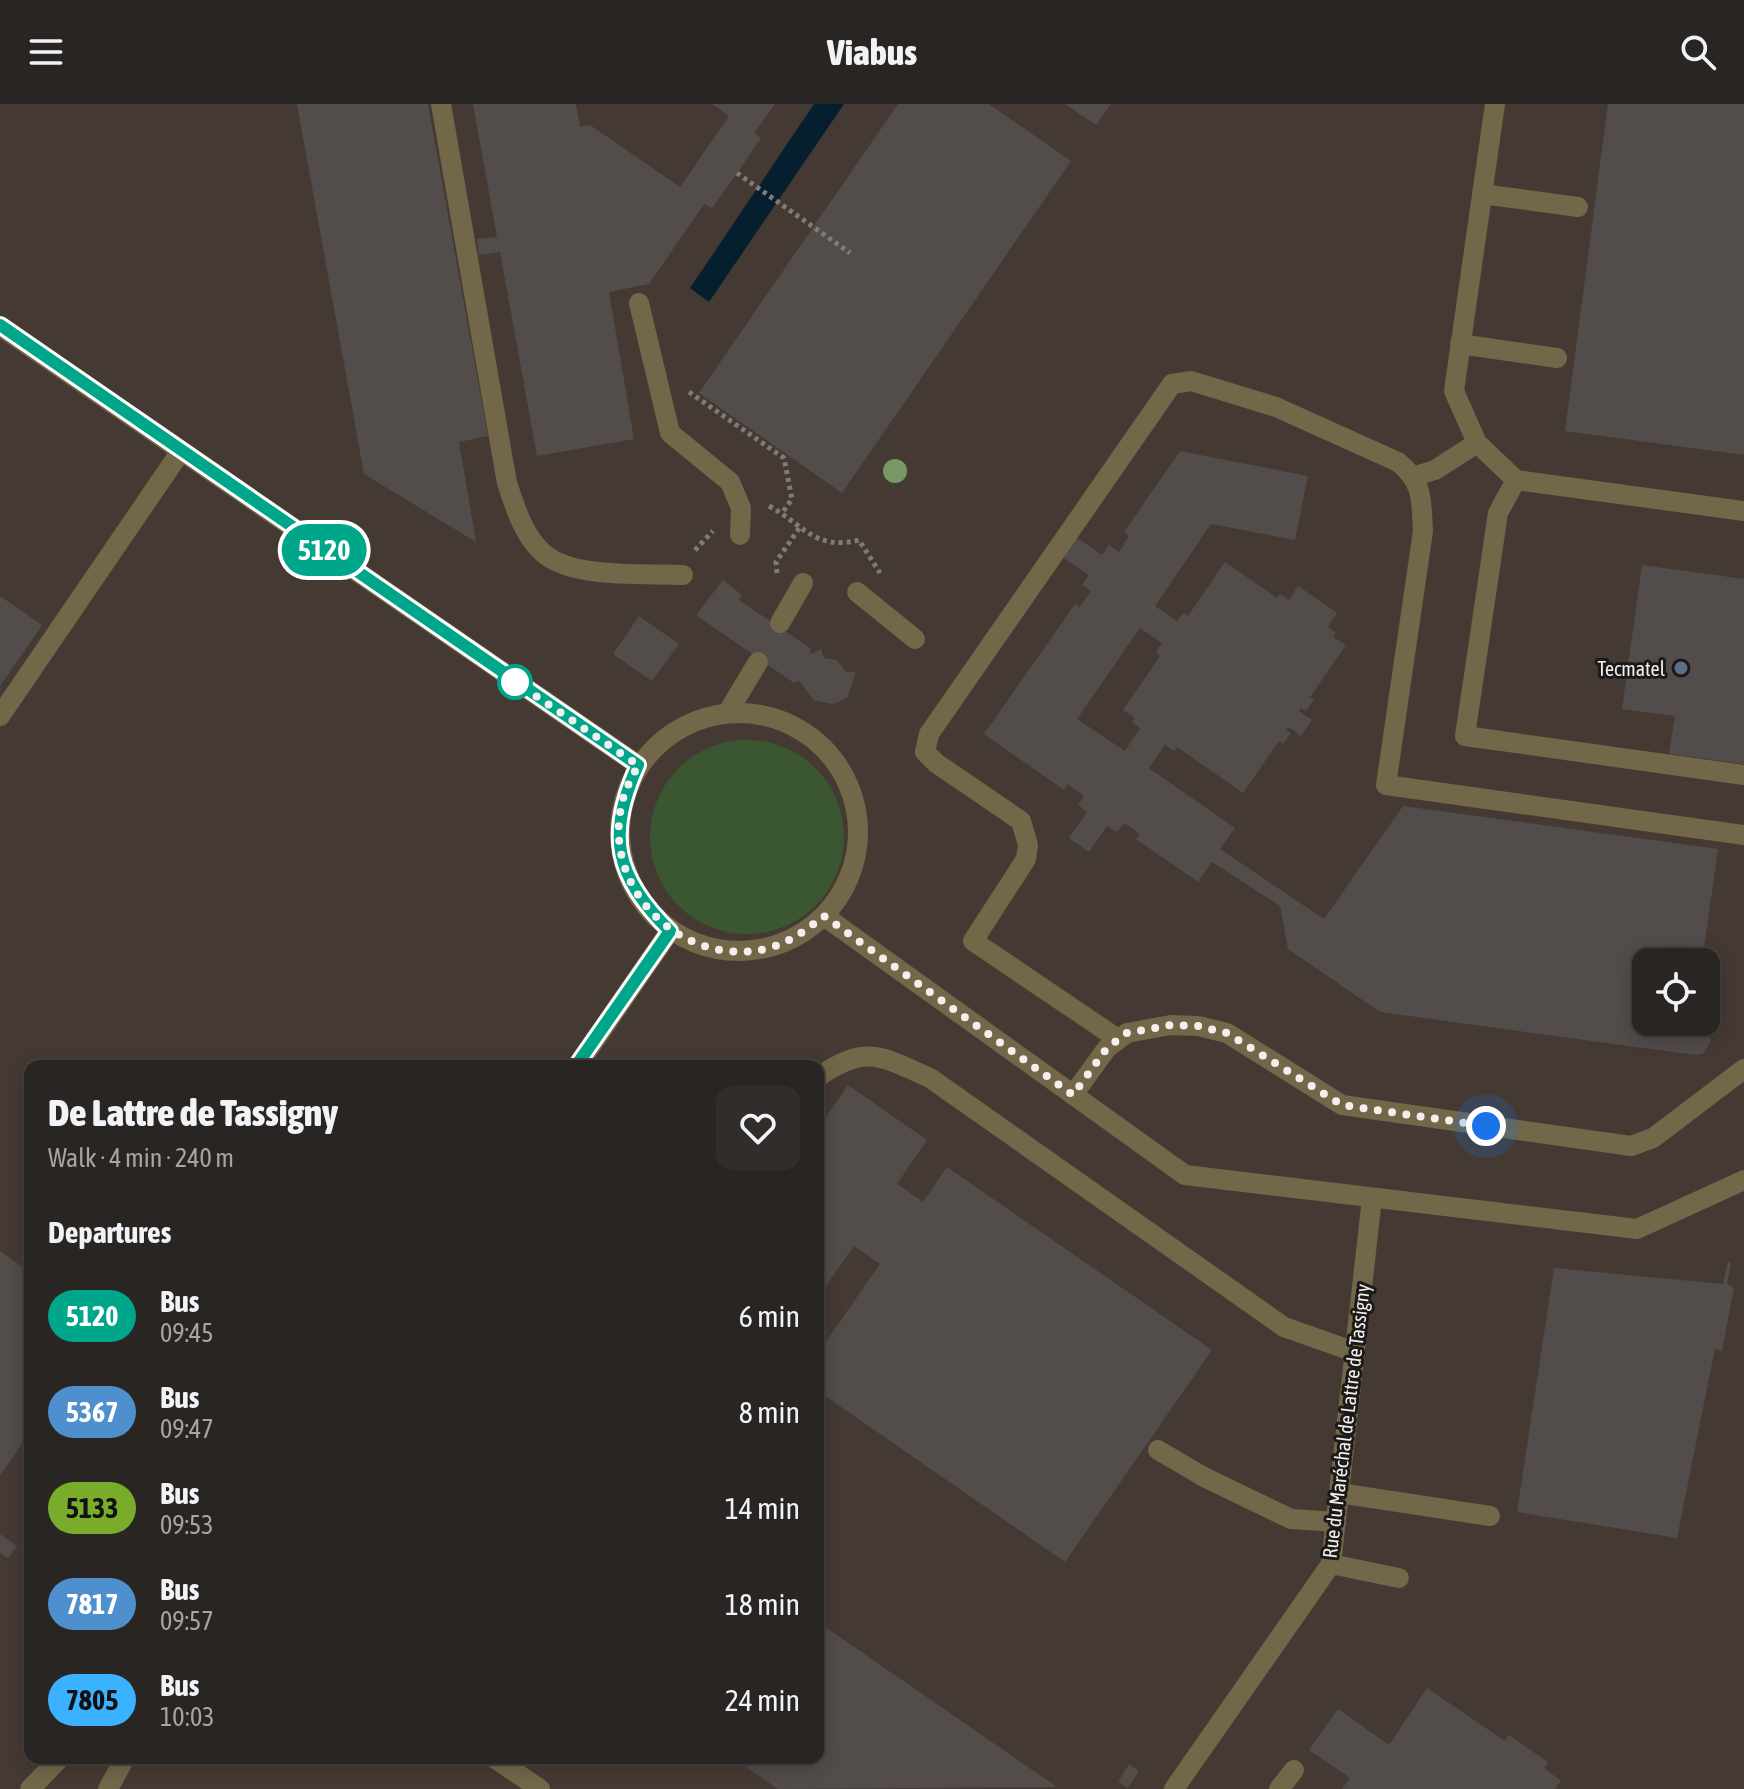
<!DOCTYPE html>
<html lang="en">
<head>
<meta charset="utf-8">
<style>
	body { margin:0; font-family:"Asap Condensed",sans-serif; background:#302d2a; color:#f1f3f6; height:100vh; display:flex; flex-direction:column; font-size:30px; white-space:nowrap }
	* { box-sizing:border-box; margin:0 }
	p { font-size:26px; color:#a5a5a5 }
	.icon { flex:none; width:44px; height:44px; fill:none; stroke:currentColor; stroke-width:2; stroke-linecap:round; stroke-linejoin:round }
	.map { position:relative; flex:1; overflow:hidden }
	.details { position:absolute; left:24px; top:956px; width:800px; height:704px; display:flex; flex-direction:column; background:#282522; border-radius:16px; box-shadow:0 4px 20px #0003,0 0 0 2px #444240 }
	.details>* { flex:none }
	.badge { padding:0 16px; border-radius:26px; font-size:28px; line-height:52px }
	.controls { position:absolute; left:1632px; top:844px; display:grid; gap:16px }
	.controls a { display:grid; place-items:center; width:88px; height:88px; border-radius:16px; background:#282522; box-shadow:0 4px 20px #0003,0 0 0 2px #444240; font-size:40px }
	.you { position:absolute; width:40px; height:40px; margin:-20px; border:6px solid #fff; border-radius:50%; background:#1a73e8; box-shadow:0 0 0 12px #1a73e833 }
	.map>.badge { position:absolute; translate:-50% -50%; box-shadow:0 0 0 4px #fff }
	h2 { padding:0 24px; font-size:30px; line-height:72px }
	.round { display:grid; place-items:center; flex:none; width:84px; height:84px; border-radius:16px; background:#302d2a }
	.overview { display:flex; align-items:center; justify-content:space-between; height:136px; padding:0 24px }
	h1 { font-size:38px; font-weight:800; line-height:60px }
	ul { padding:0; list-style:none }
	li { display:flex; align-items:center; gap:24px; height:96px; padding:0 24px }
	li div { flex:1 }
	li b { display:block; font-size:30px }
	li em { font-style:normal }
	li .badge { min-width:88px; font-weight:700; text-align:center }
	header { display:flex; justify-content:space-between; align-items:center; height:104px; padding:0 24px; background:#282522; font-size:36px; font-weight:800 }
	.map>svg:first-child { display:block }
	.built { fill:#453a33; fill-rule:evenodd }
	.green { fill:#3b5731 }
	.water { fill:#051f2e }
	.building { fill:#524c4b; fill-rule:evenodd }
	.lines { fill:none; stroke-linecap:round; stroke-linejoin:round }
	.path { stroke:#7f7b78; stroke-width:5; stroke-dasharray:4 4; stroke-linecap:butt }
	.service { stroke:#726748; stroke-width:20 }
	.minor { stroke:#726748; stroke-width:20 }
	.tree { fill:#769865 }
	.line-casing { stroke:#fff; stroke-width:18 }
	.line { stroke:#00a68a; stroke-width:12 }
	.walk { stroke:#f2efed; stroke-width:8; stroke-dasharray:0 14.4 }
	.service-dot { fill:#5c6f8a; stroke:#1c1918; stroke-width:3 }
	.stop-dot { fill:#fff; stroke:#00a68a; stroke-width:4 }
	.labels { text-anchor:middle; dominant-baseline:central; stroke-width:6; stroke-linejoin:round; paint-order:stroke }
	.poi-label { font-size:20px; fill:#f2efed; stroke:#1c1918; text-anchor:end }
	.street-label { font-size:20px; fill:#f2efed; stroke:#1c1918 }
</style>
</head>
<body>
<header><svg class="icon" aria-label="menu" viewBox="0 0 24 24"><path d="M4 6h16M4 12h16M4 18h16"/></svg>Viabus<svg class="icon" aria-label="search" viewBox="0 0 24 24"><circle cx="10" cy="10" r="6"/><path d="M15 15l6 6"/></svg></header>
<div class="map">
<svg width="1744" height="1685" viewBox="0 0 1744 1685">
	<rect width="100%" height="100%" fill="#36312e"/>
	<path class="built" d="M0,0H1744V1685H0ZM1646,858H1706V918H1646ZM30,962H818V1654H30Z"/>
	<circle class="green" cx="747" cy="733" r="97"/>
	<path class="water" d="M814,0H844L709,198L690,184Z"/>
	<g class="building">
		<path d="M297,0H428L488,332L459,338L476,438L364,370Z"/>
		<path d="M473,0H576L580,23L590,21L680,83L729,12L712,0H775L754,29L761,34L737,69L712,104L704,100L649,180L609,188L634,335L537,352L500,148L479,151L477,135L497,133Z"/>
		<path d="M898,0H989L1071,57L842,389L699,289Z"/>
		<path d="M1065,0H1111L1096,21Z"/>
		<path d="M1608,0H1744V351L1565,327Z"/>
		<path d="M1180,347L1308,372L1295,436L1211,420L1155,502L1177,517L1183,509L1188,512L1225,458L1277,494L1280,490L1289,496L1298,482L1337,509L1328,523L1336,529L1333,533L1346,541L1310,593L1314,596L1306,607L1301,604L1299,607L1312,616L1301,632L1289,623L1286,626L1291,629L1283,640L1279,637L1243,689L1177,643L1174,647L1165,641L1149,664L1235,724L1220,745L1324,815L1403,702L1718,745L1702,858H1646V918H1702L1711,936L1704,949L1695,951L1380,908L1288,845L1280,802L1212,758L1198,778L1136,735L1140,730L1124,719L1117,728L1107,722L1089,748L1069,734L1087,708L1078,701L1084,692L1068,680L1064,686L984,630L1075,500L1080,503L1091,487L1082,481L1089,471L1062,453L1076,433L1102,451L1109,441L1119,448L1129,432L1124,428ZM1140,524L1162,539L1156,548L1160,552L1123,606L1135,614L1132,618L1140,624L1125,647L1077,615Z"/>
		<path d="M1642,461L1744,475V660L1669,650L1675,612L1622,605Z"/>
		<path d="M723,476L742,491L739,496L810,544L811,550L821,545L824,554L837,556L846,568H856L847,594L833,600L814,596L799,577L794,579L696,511Z"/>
		<path d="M0,492L42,521L0,582Z"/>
		<path d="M639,512L679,540L652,577L613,550Z"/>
		<path d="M848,981L927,1036L897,1080L923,1098L947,1063L1212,1246L1065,1458L818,1287V1249L880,1160L854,1142L823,1186L818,1182V1025Z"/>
		<path d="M0,1147L30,1168V1329L0,1371Z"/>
		<path d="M1728,1158H1731L1727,1180L1734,1184L1722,1247L1715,1245L1677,1434L1517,1408L1554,1164L1723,1180Z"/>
		<path d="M0,1430L17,1442L8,1454L0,1449Z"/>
		<path d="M818,1518L1057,1683L778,1685L733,1654H818Z"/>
		<path d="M1427,1584L1505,1637L1509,1631L1548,1658L1544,1664L1561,1677L1555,1685H1342L1350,1674L1309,1646L1338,1605L1389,1641Z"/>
		<path d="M1129,1660L1139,1667L1128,1684L1118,1678Z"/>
	</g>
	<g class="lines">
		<g class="path">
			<path d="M737,69L850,149"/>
			<path d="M689,288L784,354L792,395L782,409"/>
			<path d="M769,402C804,421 815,447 859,436L880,469"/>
			<path d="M695,446L713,427"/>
			<path d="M777,469L776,458L800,423"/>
		</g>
		<g class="service">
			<path d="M441,0L507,379C515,402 522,428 540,446C568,476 644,469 683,471"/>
			<path d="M1495,0L1454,287L1477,339L1516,376L1744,407"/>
			<path d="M1482,90L1578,103"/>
			<path d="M639,199L670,329L730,378L741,404L740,431"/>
			<path d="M1460,240L1557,254"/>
			<path d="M1415,372L1435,366L1477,339"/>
			<path d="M1516,376L1498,409L1465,632L1744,671"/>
			<path d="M857,488L915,535"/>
			<path d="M780,519L803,479"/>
			<path d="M728,608L758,558"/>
			<path d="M0,612L181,347"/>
			<path d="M1118,935L973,837L1026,755L1028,741L1021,717L936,659L925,648L929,630L1172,280L1191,277L1276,303L1398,358C1424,379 1421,396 1423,427L1386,681L1744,731"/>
			<path d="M818,973C866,940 881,952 930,974L1284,1223L1355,1248"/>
			<path d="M1073,991L1107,944L1127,929L1171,921L1198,922L1227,929L1342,1001L1631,1042L1653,1034L1744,965"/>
			<path d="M1158,1346L1204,1373L1291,1415L1336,1418"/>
			<path d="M1339,1389L1490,1412"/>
			<path d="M1331,1460L1399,1474"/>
			<path d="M494,1654L540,1685"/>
			<path d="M1279,1685L1294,1666"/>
		</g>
		<g class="minor">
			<path d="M0,222L638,661"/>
			<circle cx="739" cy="728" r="119"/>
			<path d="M824,812L1185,1071L1637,1125L1744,1076"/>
			<path d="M577,962L670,827"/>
			<path d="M30,1685L60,1654"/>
			<path d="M108,1685L125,1654"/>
			<path d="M1174,1685L1331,1460L1372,1094"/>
		</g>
	</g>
	<circle class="tree" cx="895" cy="367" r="12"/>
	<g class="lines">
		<defs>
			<path id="line" d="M0,221L638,661C606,731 615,773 670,827L576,962"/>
		</defs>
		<use href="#line" class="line-casing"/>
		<use href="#line" class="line"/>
		<path class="walk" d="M515,578L508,573L638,661C633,672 626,683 623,695C599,781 679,864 765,845C788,840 806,826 824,812L1073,991L1107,944L1127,929L1171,921L1198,922L1227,929L1342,1001L1486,1022"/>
	</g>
	<circle class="service-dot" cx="1681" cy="564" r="8"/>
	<circle class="stop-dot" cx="515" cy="578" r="16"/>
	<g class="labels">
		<g class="poi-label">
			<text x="1665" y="564">Tecmatel</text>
		</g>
		<g class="street-label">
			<text transform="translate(1346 1317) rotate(-83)">Rue du Maréchal de Lattre de Tassigny</text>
		</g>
	</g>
</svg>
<div class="controls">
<a><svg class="icon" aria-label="locate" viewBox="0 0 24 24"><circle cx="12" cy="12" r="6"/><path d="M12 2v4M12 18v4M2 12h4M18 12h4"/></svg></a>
</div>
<div class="you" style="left:1486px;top:1022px"></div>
<b class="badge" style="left:324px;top:446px;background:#00a68a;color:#fff">5120</b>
<section class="details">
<div class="overview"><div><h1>De Lattre de Tassigny</h1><p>Walk · 4 min · 240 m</p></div><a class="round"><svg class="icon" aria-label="heart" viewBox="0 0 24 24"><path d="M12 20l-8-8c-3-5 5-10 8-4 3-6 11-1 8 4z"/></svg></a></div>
<h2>Departures</h2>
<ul>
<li><span class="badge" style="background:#00a68a;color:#fff">5120</span><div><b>Bus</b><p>09:45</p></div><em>6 min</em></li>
<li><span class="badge" style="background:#4d90cd;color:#fff">5367</span><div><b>Bus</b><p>09:47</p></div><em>8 min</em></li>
<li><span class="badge" style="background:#79ac2b;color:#111">5133</span><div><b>Bus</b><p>09:53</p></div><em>14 min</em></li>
<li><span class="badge" style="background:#4d90cd;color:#fff">7817</span><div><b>Bus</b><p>09:57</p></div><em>18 min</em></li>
<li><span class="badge" style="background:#3bb2ff;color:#111">7805</span><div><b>Bus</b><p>10:03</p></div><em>24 min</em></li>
</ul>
</section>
</div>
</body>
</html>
